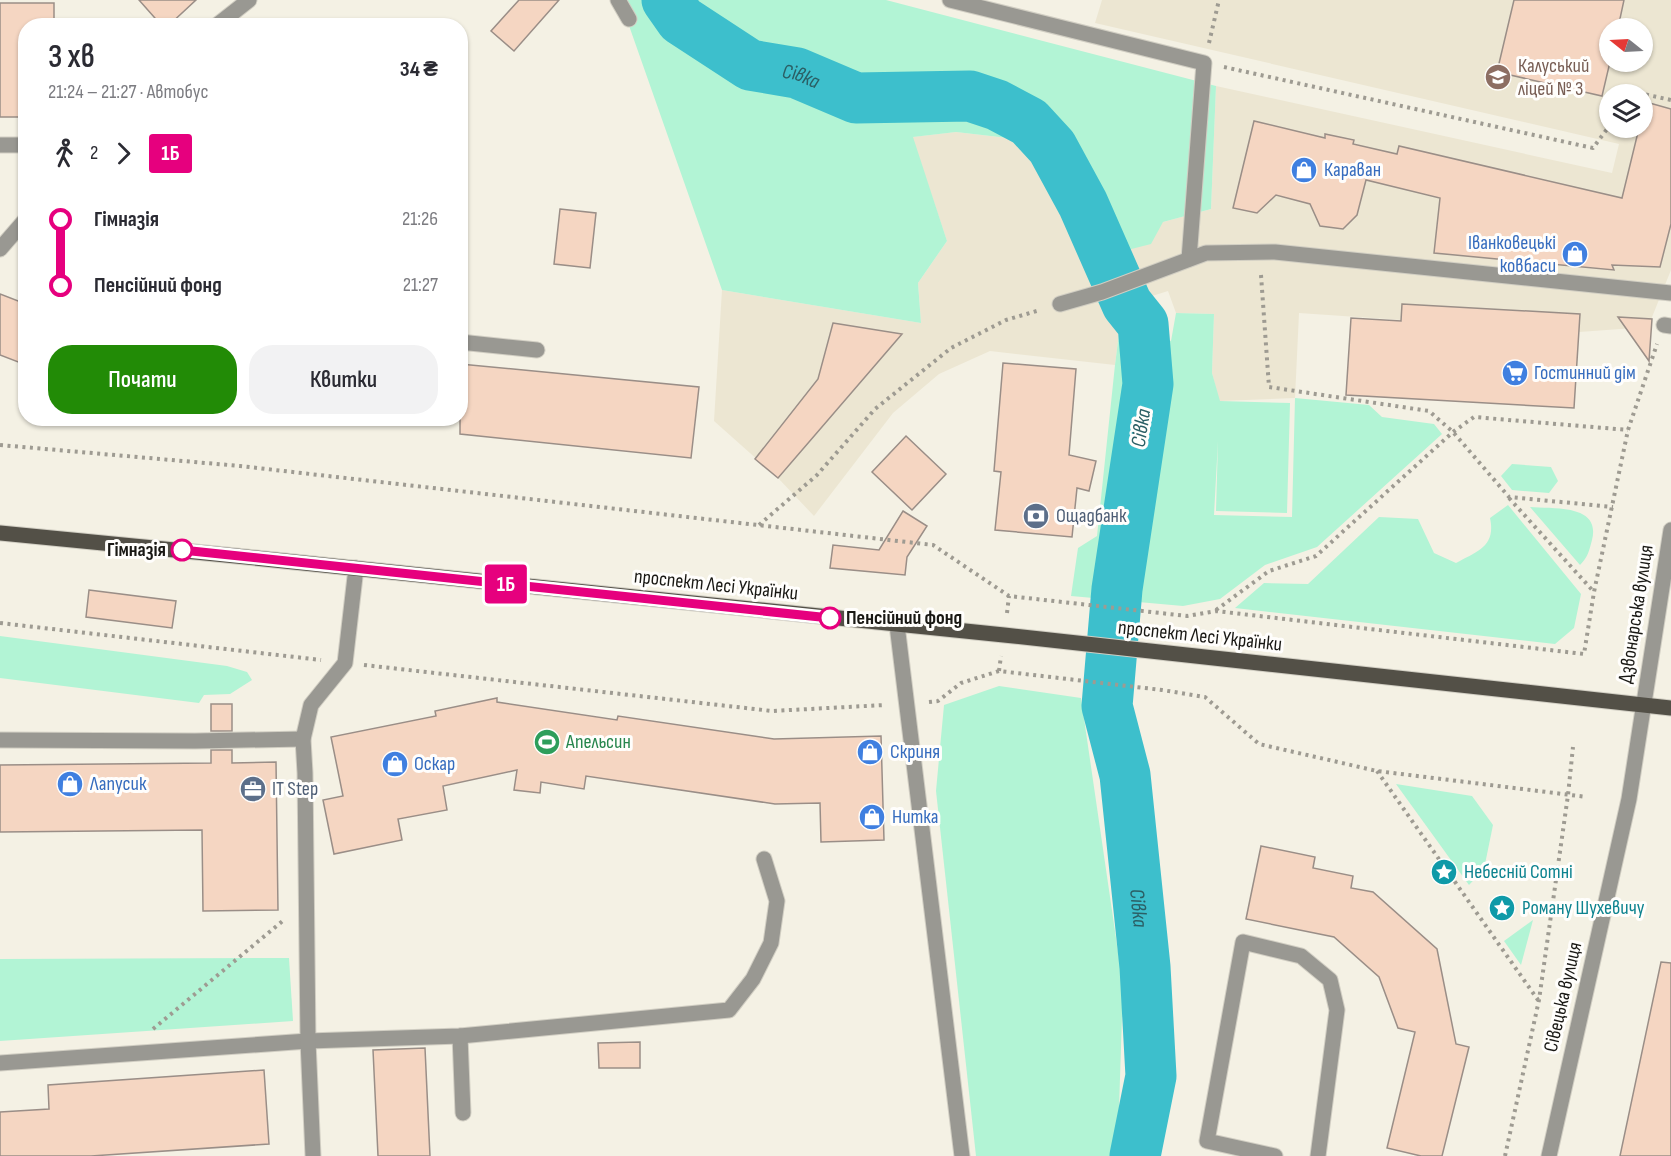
<!DOCTYPE html>
<html lang="uk">
<head>
<meta charset="utf-8">
<style>
	body { margin:0; font-family:"Sofia Sans Condensed",sans-serif; background:#f2f2f3; color:#2b2b33; height:100vh; display:flex; flex-direction:column; font-size:22px; white-space:nowrap }
	* { box-sizing:border-box; margin:0 }
	p { font-size:20px; color:#7c7c81 }
	.icon { flex:none; width:33px; height:33px; fill:none; stroke:currentColor; stroke-width:2; stroke-linecap:round; stroke-linejoin:round }
	.map { position:relative; flex:1; overflow:hidden }
	.details { position:absolute; left:18px; top:18px; width:450px; height:408px; display:flex; flex-direction:column; background:#fff; border-radius:24px; box-shadow:0 2px 4px #0004 }
	.details>* { flex:none }
	.badge { padding:0 12px; border-radius:4px; font-size:21px; line-height:39px }
	.needle { width:39px; rotate:288deg }
	.buttons { position:absolute; left:1599px; top:18px; display:grid; gap:12px }
	.buttons a { display:grid; place-items:center; width:54px; height:54px; border-radius:50%; background:#fff; box-shadow:0 2px 4px #0004; font-size:30px }
	.map>.badge { position:absolute; translate:-50% -50%; box-shadow:0 0 0 3px #fff }
	.legs { display:flex; align-items:center; gap:9px; height:66px; padding:0 30px; font-size:20px }
	.legs p { margin-inline-start:auto }
	.head { display:flex; align-items:center; justify-content:space-between; height:102px; padding:0 30px }
	h1 { font-size:33px; font-weight:600; line-height:45px }
	.button { display:flex; gap:12px; margin-top:auto; padding:12px 30px }
	.button a { flex:1; height:69px; border-radius:24px; background:#228b06; color:#fff; font-size:24px; font-weight:600; line-height:69px; text-align:center }
	.button a+a { background:#f2f2f3; color:#2b2b33 }
	ul { padding:0 30px; list-style:none }
	li { display:flex; align-items:center; gap:21px; height:66px; font-size:22px }
	li i { display:grid; place-items:center; width:9px; height:100%; margin:0 8px; background:currentColor }
	li i::after { content:''; width:15px; height:15px; margin:-8px; border:4px solid; border-radius:50%; background:#fff }
	li p { margin-inline-start:auto }
	li:first-child i { background:linear-gradient(#0000 50%,currentColor 0) }
	li:last-child i { background:linear-gradient(currentColor 50%,#0000 0) }
	.map>svg:first-child { display:block }
	.built { fill:#ece6d2; fill-rule:evenodd }
	.green { fill:#b2f4d5 }
	.lines { fill:none; stroke-linecap:round; stroke-linejoin:round }
	.river { stroke:#3dbfcc; stroke-width:51 }
	.building { fill:#f5d6c2; stroke:#9a8e87; stroke-width:1.5 }
	.minor-casing { stroke:#d1cec3; stroke-width:17 }
	.major-casing { stroke:#d1cec3; stroke-width:17 }
	.path { stroke:#9e9b92; stroke-width:4; stroke-dasharray:3 4.5; stroke-linecap:butt }
	.minor { stroke:#999892; stroke-width:15 }
	.major { stroke:#535047; stroke-width:15 }
	.line-1-casing { stroke:#fff; stroke-width:14 }
	.line-1 { stroke:#e6007e; stroke-width:9 }
	.stop-1-dot { fill:#fff; stroke:#e6007e; stroke-width:3 }
	.labels { text-anchor:middle; dominant-baseline:central; stroke-width:6; stroke-linejoin:round; paint-order:stroke }
	.education-label { font-size:20px; fill:#785e54; stroke:#fffefc; text-anchor:start }
	.shop-label { font-size:20px; fill:#366cbe; stroke:#fffefc; text-anchor:start }
	.service-label { font-size:20px; fill:#4e5e75; stroke:#fffefc; text-anchor:start }
	.stop-label { font-size:20px; font-weight:bold; fill:#191814; stroke:#fffefc; text-anchor:end }
	.street-label { font-size:20px; fill:#191814; stroke:#fffefc }
	.leisure-label { font-size:20px; fill:#27864d; stroke:#fffefc; text-anchor:start }
	.culture-label { font-size:20px; fill:#0d838f; stroke:#fffefc; text-anchor:start }
	.water-label { font-size:21px; font-style:italic; fill:#2b5f65; stroke:#fffefc }
</style>
</head>
<body>
<div class="map">
<svg width="1671" height="1156" viewBox="0 0 1671 1156">
	<rect width="100%" height="100%" fill="#f4f1e4"/>
	<path class="built" d="M1102,0H1671V270L1648,327L1579,332L1299,313L1295,398L1219,401L1212,373L1214,314L1176,313L1168,291L1117,307L1121,318L1115,365L990,351L939,374L893,413L814,516L778,478L714,421L722,290L921,323L918,283L947,241L912,137L956,132L1008,138L1049,174L1092,259L1163,222L1211,209L1216,86L1612,173L1619,144L1095,23ZM1610,28H1642V62H1610ZM1610,94H1642V128H1610Z"/>
	<g class="green">
		<path d="M620,0H886L1216,86L1211,209L1163,222L1151,244L1092,259L1049,174L1008,138L956,132L913,137L947,241L918,283L921,323L722,290Z"/>
		<path d="M1176,313L1214,314L1212,373L1220,401L1290,403L1287,513L1216,511L1218,441L1214,515L1292,517L1295,398L1369,405L1382,417L1434,424L1442,434L1317,547L1265,565L1220,599L1183,606L1071,596L1078,548L1097,536L1115,365L1121,318L1171,341Z"/>
		<path d="M1512,464L1551,467L1558,481L1549,493L1512,490L1501,476Z"/>
		<path d="M1508,505L1581,594L1574,628L1555,644L1235,608L1264,583L1308,584L1379,517L1418,519L1434,553L1456,563C1478,551 1496,546 1490,518Z"/>
		<path d="M1530,507C1554,509 1601,504 1592,540C1589,551 1588,557 1580,565Z"/>
		<path d="M0,636L227,666L247,672L252,680L230,694L204,695L199,703L0,678Z"/>
		<path d="M999,686L1081,698L1123,986L1119,1109L1111,1156H976L936,791L944,705Z"/>
		<path d="M1396,784L1472,796L1493,825L1484,869L1469,885Z"/>
		<path d="M1533,920L1521,965L1504,941Z"/>
		<path d="M289,958L293,1021L0,1041V959Z"/>
	</g>
	<g class="lines">
		<path class="river" id="s1" d="M667,0L681,20L750,65L797,73L856,98L970,96L997,105L1029,122L1052,147L1083,204L1127,304L1143,324L1148,384L1117,589L1107,706L1125,775L1145,967L1151,1076L1135,1156"/>
	</g>
	<g class="building">
		<path d="M139,0H196L168,26H162Z"/>
		<path d="M519,0H559L514,51L491,31Z"/>
		<path d="M1514,0H1624L1618,28H1610V62L1602,96L1497,72Z"/>
		<path d="M0,3H54V26H26V117H0Z"/>
		<path d="M1646,102L1671,109V224L1660,267L1612,265L1614,270L1434,253L1440,198L1366,180L1357,215L1343,229L1320,226L1310,204L1276,195L1257,213L1233,208L1254,121L1325,138V134L1354,140L1353,144L1397,154L1399,146L1622,198L1639,128H1642V115Z"/>
		<path d="M560,209L596,213L590,268L554,264Z"/>
		<path d="M0,294L26,304V365L0,355Z"/>
		<path d="M1402,304L1580,314L1574,408L1346,395L1351,318L1401,321Z"/>
		<path d="M1618,317L1652,319L1649,361Z"/>
		<path d="M833,323L902,334L778,478L755,459L818,379Z"/>
		<path d="M1003,363L1076,369L1069,455L1096,461L1089,491L1077,488L1072,537L995,530L1001,472L994,471Z"/>
		<path d="M460,364L699,387L691,458L460,434Z"/>
		<path d="M906,436L946,474L912,510L872,472Z"/>
		<path d="M903,511L927,526L907,557L905,575L830,568L833,545L879,550Z"/>
		<path d="M89,590L176,601L172,628L86,617Z"/>
		<path d="M497,698V702L617,720L618,716L774,739L881,736L884,840L821,842L820,803L775,804L586,776L584,789L541,782L540,793L514,790L517,770L443,786L447,810L398,819L402,840L334,854L323,800L343,796L331,737L436,716L435,711Z"/>
		<rect x="211" y="704" width="21" height="27"/>
		<path d="M211,750H232V763L276,762L278,910L203,911L202,830L0,832V765L211,763Z"/>
		<path d="M1261,846L1315,857L1313,868L1353,876L1351,888L1373,892L1437,949L1456,1044L1469,1047L1442,1156H1421L1387,1148L1415,1032L1398,1028L1379,977L1334,937L1246,919Z"/>
		<path d="M1661,962L1671,963V1156H1620Z"/>
		<path d="M640,1042V1068H599L598,1043Z"/>
		<path d="M425,1048L430,1156H378L373,1050Z"/>
		<path d="M264,1070L269,1144L91,1156H0V1112L49,1109L48,1085Z"/>
	</g>
	<g class="lines">
		<defs>
			<g id="minor">
				<path d="M618,0L629,19"/>
				<path d="M950,0L1204,63L1189,259"/>
				<path d="M216,26L249,0"/>
				<path d="M0,145H26"/>
				<path d="M0,249L26,219"/>
				<path d="M1060,304L1102,292L1206,253L1275,252L1671,293"/>
				<path d="M1664,325L1671,326"/>
				<path d="M460,342L537,350"/>
				<path d="M897,625L962,1156"/>
				<path d="M0,740L195,741L303,739"/>
				<path d="M460,1036L463,1113"/>
				<path d="M0,1063L308,1041L460,1036L729,1010L753,979L771,943L777,901L764,859"/>
				<path d="M313,1156L308,1041L305,773L303,739L311,705L345,663L356,568"/>
				<path d="M1275,1156L1207,1141L1243,942L1301,956L1330,980L1337,1010L1318,1156"/>
				<path d="M1549,1156L1629,799L1671,530"/>
			</g>
			<path id="major" d="M0,533L236,556L1004,635L1671,708"/>
		</defs>
		<use href="#minor" class="minor-casing"/>
		<use href="#major" class="major-casing"/>
		<g class="path">
			<path d="M1209,43L1219,0"/>
			<path d="M1224,67L1593,148L1610,125"/>
			<path d="M1632,94L1634,92L1671,100"/>
			<path d="M1261,275L1269,387L1429,411L1453,432L1509,497L1613,507"/>
			<path d="M0,445L240,466L933,545L1009,596L1187,616L1216,611L1584,654L1594,592L1628,430L1657,344"/>
			<path d="M1509,498L1594,592"/>
			<path d="M759,525L817,475L875,409L951,348L1006,320L1040,310"/>
			<path d="M1216,610L1269,571L1316,556L1453,432L1474,417L1628,430"/>
			<path d="M1007,613L1009,596"/>
			<path d="M0,623L321,660"/>
			<path d="M364,665L772,711L885,705"/>
			<path d="M999,671L1001,656"/>
			<path d="M929,702L938,701L961,683L999,671L1162,690L1205,697L1259,744L1377,771L1587,797"/>
			<path d="M1377,771L1538,1000"/>
			<path d="M153,1029L285,919"/>
			<path d="M1505,1156L1539,1000L1568,795L1573,747"/>
		</g>
		<use href="#minor" class="minor"/>
		<use href="#major" class="major"/>
	</g>
	<g class="lines">
		<defs>
			<path id="line-1" d="M182,550L830,618"/>
		</defs>
		<use href="#line-1" class="line-1-casing"/>
		<use href="#line-1" class="line-1"/>
	</g>
	<defs>
		<symbol id="school-disc" viewBox="-11 -11 22 22"><circle r="9.5" fill="#8d6e63" stroke="#fffefc"/><path d="M0-5L7-2L0 1L-7-2ZM-4 1L0 2.5L4 1V4Q0 6-4 4Z" fill="#fff"/></symbol>
		<symbol id="shop-disc" viewBox="-11 -11 22 22"><circle r="9.5" fill="#3f7fe0" stroke="#fffefc"/><path d="M-5-2.5h2.3a2.7 3.5 0 0 1 5.4 0H5L5.5 6h-11ZM-1.5-2.5h3a1.5 2.3 0 0 0-3 0Z" fill="#fff"/></symbol>
		<symbol id="supermarket-disc" viewBox="-11 -11 22 22"><circle r="9.5" fill="#3f7fe0" stroke="#fffefc"/><path d="M-6-5.5h2.5l.6 2H6L4.5 2H-2.5L-4.4-4H-6ZM-1.5 3.2a1.3 1.3 0 1 0 .1 0ZM3 3.2a1.3 1.3 0 1 0 .1 0Z" fill="#fff"/></symbol>
		<symbol id="bank-disc" viewBox="-11 -11 22 22"><circle r="9.5" fill="#5c6f8a" stroke="#fffefc"/><path d="M-6-4H6V4H-6ZM0-2.3a2.3 2.3 0 1 0 0 4.6a2.3 2.3 0 1 0 0-4.6Z" fill="#fff"/></symbol>
		<symbol id="stadium-disc" viewBox="-11 -11 22 22"><circle r="9.5" fill="#2e9e5b" stroke="#fffefc"/><path d="M0-5a6.5 5 0 1 0 0 10a6.5 5 0 1 0 0-10ZM-3.5-1.8h7v3.6h-7Z" fill="#fff"/></symbol>
		<symbol id="office-disc" viewBox="-11 -11 22 22"><circle r="9.5" fill="#5c6f8a" stroke="#fffefc"/><path d="M-6-3h4V-5.5h4V-3h4V5H-6ZM-1-4.5V-3h2v-1.5ZM-6 0V1H6V0Z" fill="#fff"/></symbol>
		<symbol id="sight-disc" viewBox="-11 -11 22 22"><circle r="9.5" fill="#0f9aa8" stroke="#fffefc"/><path d="M0-6L1.8-2.2L6-1.7L2.9 1.2L3.7 5.4L0 3.3L-3.7 5.4L-2.9 1.2L-6-1.7L-1.8-2.2Z" fill="#fff"/></symbol>
	</defs>
	<g fill-rule="evenodd">
		<use href="#school-disc" x="1483" y="62" width="30" height="30"/>
		<use href="#shop-disc" x="1289" y="155" width="30" height="30"/>
		<use href="#shop-disc" x="1560" y="239" width="30" height="30"/>
		<use href="#supermarket-disc" x="1500" y="358" width="30" height="30"/>
		<use href="#bank-disc" x="1021" y="501" width="30" height="30"/>
		<use href="#stadium-disc" x="532" y="727" width="30" height="30"/>
		<use href="#shop-disc" x="855" y="737" width="30" height="30"/>
		<use href="#shop-disc" x="380" y="749" width="30" height="30"/>
		<use href="#shop-disc" x="55" y="769" width="30" height="30"/>
		<use href="#office-disc" x="238" y="774" width="30" height="30"/>
		<use href="#shop-disc" x="857" y="802" width="30" height="30"/>
		<use href="#sight-disc" x="1429" y="857" width="30" height="30"/>
		<use href="#sight-disc" x="1487" y="893" width="30" height="30"/>
	</g>
	<g class="stop-1-dot">
		<circle cx="182" cy="550" r="10"/>
		<circle cx="830" cy="618" r="10"/>
	</g>
	<g class="labels">
		<g class="education-label">
			<text x="1518" y="66">Калуський<tspan x="1518" dy="23">ліцей № 3</tspan></text>
		</g>
		<g class="shop-label">
			<text x="1324" y="170">Караван</text>
			<text x="1556" y="243" text-anchor="end">Іванковецькі<tspan x="1556" dy="23">ковбаси</tspan></text>
			<text x="1534" y="373">Гостинний дім</text>
			<text x="890" y="752">Скриня</text>
			<text x="414" y="764">Оскар</text>
			<text x="90" y="784">Лапусик</text>
			<text x="892" y="817">Нитка</text>
		</g>
		<g class="service-label">
			<text x="1056" y="516">Ощадбанк</text>
			<text x="272" y="789">IT Step</text>
		</g>
		<g class="stop-label">
			<text x="166" y="550">Гімназія</text>
			<text x="846" y="618" text-anchor="start">Пенсійний фонд</text>
		</g>
		<g class="street-label">
			<text transform="translate(716 585) rotate(6)">проспект Лесі Українки</text>
			<text transform="translate(1636 614) rotate(-81)">Дзвонарська вулиця</text>
			<text transform="translate(1200 636) rotate(6)">проспект Лесі Українки</text>
			<text transform="translate(1563 997) rotate(-77)">Сівецька вулиця</text>
		</g>
		<g class="leisure-label">
			<text x="566" y="742">Апельсин</text>
		</g>
		<g class="culture-label">
			<text x="1464" y="872">Небесній Сотні</text>
			<text x="1522" y="908">Роману Шухевичу</text>
		</g>
		<g class="water-label">
			<text stroke="none"><textPath href="#s1" startOffset="159">Сівка</textPath></text>
			<text transform="translate(1141 428) rotate(-81)">Сівка</text>
			<text stroke="none"><textPath href="#s1" startOffset="1221">Сівка</textPath></text>
		</g>
	</g>
</svg>
<div class="buttons">
<a><svg class="needle" viewBox="-14 -14 28 28"><path d="M0-13l5 13h-10z" fill="#e53935"/><path d="M0 13l5-13h-10z" fill="#7c7c81"/></svg></a>
<a><svg class="icon" aria-label="layers" viewBox="0 0 24 24"><path d="M12 4l9 5-9 5-9-5zM3 14l9 5 9-5"/></svg></a>
</div>
<b class="badge" style="left:506px;top:584px;background:#e6007e;color:#fff">1Б</b>
<section class="details">
<div class="head"><div><h1>3 хв</h1><p>21:24 – 21:27 · Автобус</p></div><b>34 ₴</b></div>
<div class="legs"><svg class="icon" aria-label="walk" viewBox="0 0 24 24"><circle cx="13" cy="4" r="2"/><path d="M13 8l-2 6 4 7M11 14l-3 7M7 12l3-4h3l4 4"/></svg>2<svg class="icon" aria-label="forward" viewBox="0 0 24 24"><path d="M9 5l7 7-7 7"/></svg><b class="badge" style="background:#e6007e;color:#fff">1Б</b></div>
<ul>
<li><i style="color:#e6007e"></i><b>Гімназія</b><p>21:26</p></li>
<li><i style="color:#e6007e"></i><b>Пенсійний фонд</b><p>21:27</p></li>
</ul>
<div class="button"><a>Почати</a><a>Квитки</a></div>
</section>
</div>
</body>
</html>
